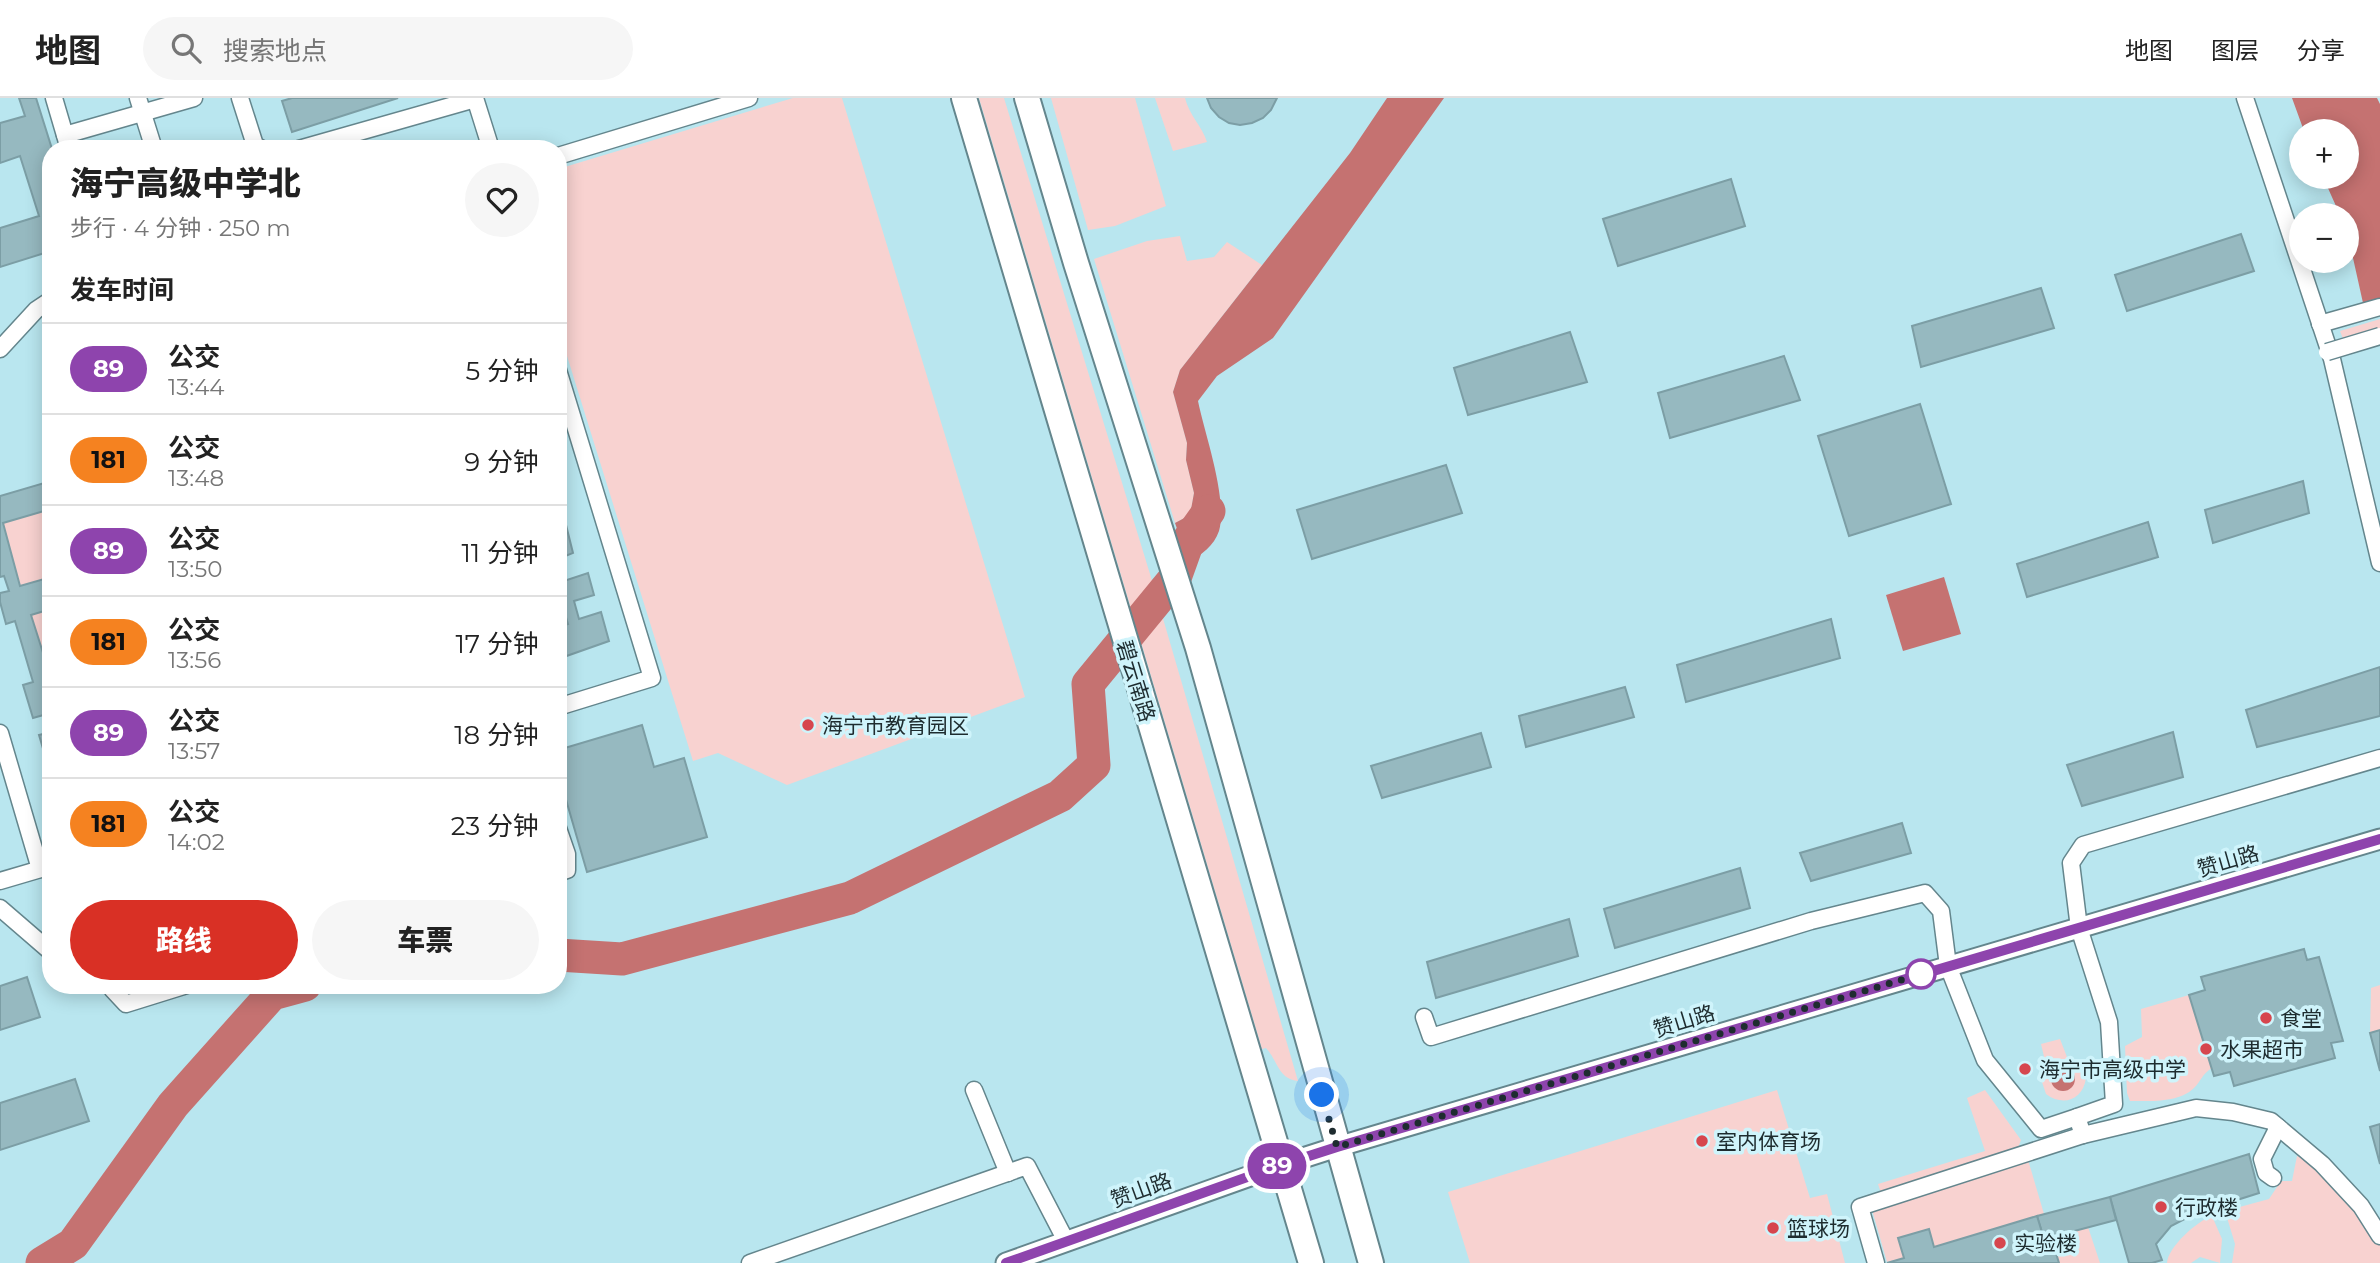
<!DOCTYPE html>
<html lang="zh">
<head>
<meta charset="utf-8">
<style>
	body { margin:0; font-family:Montserrat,"Noto Sans SC",sans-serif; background:#f6f6f6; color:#222; height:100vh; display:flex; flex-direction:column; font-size:26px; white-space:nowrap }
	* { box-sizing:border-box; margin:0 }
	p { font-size:23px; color:#767676 }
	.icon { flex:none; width:38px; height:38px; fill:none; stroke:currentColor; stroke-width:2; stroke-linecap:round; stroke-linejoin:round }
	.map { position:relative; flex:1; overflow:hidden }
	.side { position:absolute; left:42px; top:42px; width:525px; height:854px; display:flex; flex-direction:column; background:#fff; border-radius:28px; box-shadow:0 4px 18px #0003 }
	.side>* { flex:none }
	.badge { padding:0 14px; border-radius:23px; font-size:24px; line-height:46px }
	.buttons { position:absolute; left:2289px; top:21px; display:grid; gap:14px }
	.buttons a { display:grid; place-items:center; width:70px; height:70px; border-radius:50%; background:#fff; box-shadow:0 4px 18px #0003; font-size:35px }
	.you { position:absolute; width:35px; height:35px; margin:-18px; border:5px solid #fff; border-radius:50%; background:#1a73e8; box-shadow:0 0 0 10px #1a73e833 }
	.map>.badge { position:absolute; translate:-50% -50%; box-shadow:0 0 0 4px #fff }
	h2 { padding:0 28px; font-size:26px; line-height:63px }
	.round { display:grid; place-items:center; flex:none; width:74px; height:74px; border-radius:37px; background:#f6f6f6 }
	.summary { display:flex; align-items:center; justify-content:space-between; height:119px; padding:0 28px }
	h1 { font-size:33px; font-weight:800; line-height:52px }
	.action { display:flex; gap:14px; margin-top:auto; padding:14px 28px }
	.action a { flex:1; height:80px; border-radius:42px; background:#d93025; color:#fff; font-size:28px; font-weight:800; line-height:80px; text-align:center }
	.action a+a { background:#f6f6f6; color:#222 }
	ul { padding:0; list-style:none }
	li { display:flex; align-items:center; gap:21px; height:91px; padding:0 28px; border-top:2px solid #e0e0e0 }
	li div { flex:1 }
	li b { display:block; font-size:26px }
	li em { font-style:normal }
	li .badge { min-width:77px; font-weight:700; text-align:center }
	header { display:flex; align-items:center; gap:42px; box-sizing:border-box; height:98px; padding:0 35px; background:#fff; border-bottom:2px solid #e0e0e0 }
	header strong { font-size:33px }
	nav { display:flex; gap:38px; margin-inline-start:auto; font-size:24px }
	.search { width:490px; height:63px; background:#f6f6f6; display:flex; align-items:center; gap:18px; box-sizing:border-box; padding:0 24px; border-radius:38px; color:#767676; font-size:26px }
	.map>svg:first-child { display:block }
	.built { fill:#b9e6ef; fill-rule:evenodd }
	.green { fill:#f8d2d0 }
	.water { fill:#c57271 }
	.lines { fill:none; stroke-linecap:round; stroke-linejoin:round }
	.river { stroke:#c57271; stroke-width:33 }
	.building { fill:#96b9c0; stroke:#7c9ea5; stroke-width:2 }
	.minor-casing { stroke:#64868d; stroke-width:19 }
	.tertiary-casing { stroke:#64868d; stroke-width:23 }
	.primary-casing { stroke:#64868d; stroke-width:28 }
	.minor { stroke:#fff; stroke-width:16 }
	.tertiary { stroke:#fff; stroke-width:19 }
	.primary { stroke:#fff; stroke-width:24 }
	.minor-bridge-casing { stroke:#64868d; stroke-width:19; stroke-linecap:butt }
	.minor-bridge { stroke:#fff; stroke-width:16 }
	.line-casing { stroke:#fff; stroke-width:16 }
	.line { stroke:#8e44ad; stroke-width:10 }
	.walk { stroke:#1e2c2f; stroke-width:7; stroke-dasharray:0 12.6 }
	.poi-dot { fill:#d6464e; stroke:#cff4fb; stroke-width:2.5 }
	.stop-dot { fill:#fff; stroke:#8e44ad; stroke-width:3.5 }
	.labels { text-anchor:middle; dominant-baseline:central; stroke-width:7; stroke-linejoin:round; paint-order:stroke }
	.street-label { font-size:21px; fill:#1e2c2f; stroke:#cff4fb }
	.poi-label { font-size:21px; fill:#1e2c2f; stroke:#cff4fb; text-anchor:start }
</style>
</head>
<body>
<header>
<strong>地图</strong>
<div class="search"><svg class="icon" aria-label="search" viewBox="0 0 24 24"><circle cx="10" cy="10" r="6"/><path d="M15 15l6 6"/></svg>搜索地点</div>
<nav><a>地图</a><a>图层</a><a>分享</a></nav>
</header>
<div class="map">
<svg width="2380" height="1165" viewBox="0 0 2380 1165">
	<rect width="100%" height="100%" fill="#cff4fb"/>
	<path class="built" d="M0,0H2380V1165H0ZM2301,33H2347V79H2301ZM51,51H558V887H51ZM2301,117H2347V163H2301Z"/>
	<g class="green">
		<path d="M793,0H842L1025,599L787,687L718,655L693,663L558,229V71Z"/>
		<path d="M979,0H1004L1150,476L1298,983C1278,981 1278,963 1266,950L1262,951Z"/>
		<path d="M1051,0H1135L1166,108L1115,128L1088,132Z"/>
		<path d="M1155,0H1185C1189,17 1202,28 1207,44L1173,53Z"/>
		<path d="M1180,138L1187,163L1214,159L1227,144L1262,167L1180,272L1173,294L1187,345L1186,362L1194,395L1190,417L1175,425L1094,161L1147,143Z"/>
		<path d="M2380,221V230L2343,241L2340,233Z"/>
		<path d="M51,411V479L20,488L3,425Z"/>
		<path d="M51,511V580L31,517Z"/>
		<path d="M2380,887V932L2370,935L2371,890Z"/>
		<path d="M2189,897L2212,970C2201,977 2202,982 2194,990C2179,1005 2150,1003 2130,1003L2127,995L2125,948L2142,939L2141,911Z"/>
		<path d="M2060,941L2067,959L2081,966L2086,980C2083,1002 2063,1009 2046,996L2041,981L2046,967L2041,946Z"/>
		<path d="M1777,992L1810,1100L1827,1096L1845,1165H1470L1448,1094Z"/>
		<path d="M1985,992L2021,1042L2015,1058L2026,1055L2044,1116L1934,1149L1929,1131L1898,1140L1904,1160L1887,1164L1870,1105L1883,1101L1878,1086L1985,1053L1967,1000Z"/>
		<path d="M2297,1058L2322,1066L2380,1138V1165H2232L2235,1146L2225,1113L2269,1101L2281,1083H2292Z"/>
		<path d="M2212,1118L2222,1141L2220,1165L2200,1159L2191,1165H2167C2168,1149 2197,1123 2212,1118Z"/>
		<path d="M2088,1129L2100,1165H2059L2051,1139Z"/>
	</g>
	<g class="water">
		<path d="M1387,0H1444L1273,240L1217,278L1198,303C1205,337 1228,401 1219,433C1214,448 1201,457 1189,464L1175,425L1190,417L1194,395L1186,362L1187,345L1173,294L1180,272L1350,55Z"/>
		<path d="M2292,0H2377L2380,6V200L2363,205L2347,133V117H2340L2323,79H2347V33H2304Z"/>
		<path d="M1944,479L1961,536L1903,553L1886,497Z"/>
		<circle cx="2063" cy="981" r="12"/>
	</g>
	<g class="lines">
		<g class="river">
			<path d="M558,857L622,861L850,800L1060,698L1094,667L1088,586L1175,480L1189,441L1209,413"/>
			<path d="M42,1165L73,1146L173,1007L272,896L305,887"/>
		</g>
	</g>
	<g class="building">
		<path d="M19,0H36L52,51L51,153L0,169V130L39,118L20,58L0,65V25L25,18Z"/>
		<path d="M292,0H398L292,34L282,3Z"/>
		<path d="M1207,0H1277L1271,12L1263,20L1252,25L1240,27L1229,25L1219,19L1211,10Z"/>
		<path d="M1731,81L1745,128L1618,168L1603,121Z"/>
		<path d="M2241,136L2254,173L2127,213L2115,177Z"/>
		<path d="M2041,190L2054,230L1921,269L1912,228Z"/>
		<path d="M1570,234L1587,284L1468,317L1454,270Z"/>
		<path d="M1784,258L1800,302L1670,340L1658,295Z"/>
		<path d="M1920,306L1951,406L1849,438L1818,338Z"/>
		<path d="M1446,367L1462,415L1312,461L1297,412Z"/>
		<path d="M51,383V411L3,425L20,488L51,479V511L31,517L51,580V629L47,616L33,620L23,587L33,584L15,523L6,526L0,504V495L9,493L4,478L0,479V398Z"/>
		<path d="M2303,383L2309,415L2213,445L2205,412Z"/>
		<path d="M2148,424L2158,459L2027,499L2017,466Z"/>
		<path d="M566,427L573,455L558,461V429Z"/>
		<path d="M558,461L564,483L588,475L594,497L574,503L579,521L601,514L609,543L558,561V529L568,526L558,492Z"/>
		<path d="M1831,521L1840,560L1686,604L1677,567Z"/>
		<path d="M2380,569V618L2257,649L2246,612Z"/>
		<path d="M1625,589L1634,619L1526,649L1519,618Z"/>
		<path d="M642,627L654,669L684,660L707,739L587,774L558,674V652Z"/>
		<path d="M51,634V663L47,664L39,637Z"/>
		<path d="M2173,634L2183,679L2082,708L2067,667Z"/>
		<path d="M1481,635L1491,669L1382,700L1371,668Z"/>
		<path d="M1902,725L1911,755L1811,783L1800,755Z"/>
		<path d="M1740,770L1750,810L1615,850L1604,811Z"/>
		<path d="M1569,821L1578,858L1436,900L1427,864Z"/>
		<path d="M2304,851L2307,862L2319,859L2343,943L2331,945L2335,960L2234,988L2230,974L2214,978L2189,897L2205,892L2201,879Z"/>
		<path d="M27,879L40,919L0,932V888Z"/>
		<path d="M2380,932V973L2370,935Z"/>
		<path d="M75,981L89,1023L0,1052V1005Z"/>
		<path d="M2380,1026V1066L2370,1029Z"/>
		<path d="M2249,1056L2259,1095L2196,1115L2171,1128L2156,1146L2162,1162L2152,1165H2129L2110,1099Z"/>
		<path d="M2110,1099L2116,1122L2044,1141L2037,1118Z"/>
		<path d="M2037,1118L2044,1141L2051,1139L2059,1165H1887L1904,1160L1898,1140L1929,1131L1934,1149Z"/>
	</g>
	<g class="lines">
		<defs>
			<g id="minor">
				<path d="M54,0L69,51"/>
				<path d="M138,0L154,51"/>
				<path d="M240,0L255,47L262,51"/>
				<path d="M475,0L491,51"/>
				<path d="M2245,0L2332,261L2380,465"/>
				<path d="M65,37L194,0"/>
				<path d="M299,51L475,1"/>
				<path d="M558,58L749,0"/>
				<path d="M2320,226L2380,209"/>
				<path d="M0,251L36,212L51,202"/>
				<path d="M558,272L652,580L558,609"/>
				<path d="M0,635L40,771"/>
				<path d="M2380,660L2083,747L2071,765L2079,830L2109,924L2114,1006L2077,1019L2083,1037L2196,1010L2233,1014L2271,1023L2322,1066L2361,1108L2380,1138"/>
				<path d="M558,730L567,756V772L558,775"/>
				<path d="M0,783L51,768"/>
				<path d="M0,810L51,854"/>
				<path d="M112,891L126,906L187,887"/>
				<path d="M1424,919L1431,939L1811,823L1925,795L1941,813L1948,868L1985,962L2041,1031L2077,1019"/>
				<path d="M974,992L1008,1075"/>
				<path d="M2273,1080L2266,1075L2262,1061L2278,1029"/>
				<path d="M750,1165L1027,1068L1066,1143"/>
				<path d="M1876,1165L1860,1109L2083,1037"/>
			</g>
			<path id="tertiary" d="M1006,1165L1281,1067L1337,1049L2380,741"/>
			<g id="primary">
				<path d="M964,0L1311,1165"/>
				<path d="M1027,0L1076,165L1198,550L1371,1165"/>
			</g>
		</defs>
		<use href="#minor" class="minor-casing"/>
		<use href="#tertiary" class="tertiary-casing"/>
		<use href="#primary" class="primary-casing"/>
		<use href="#minor" class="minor"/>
		<use href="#tertiary" class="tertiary"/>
		<use href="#primary" class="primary"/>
		<defs>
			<path id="minor-bridge" d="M2327,254L2380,238"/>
		</defs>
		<use href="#minor-bridge" class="minor-bridge-casing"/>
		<use href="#minor-bridge" class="minor-bridge"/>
	</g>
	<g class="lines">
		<defs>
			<path id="line" d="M1006,1165L1281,1067L1337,1049L2380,741"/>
		</defs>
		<use href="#line" class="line-casing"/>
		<use href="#line" class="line"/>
		<path class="walk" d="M1322,997L1337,1049L1925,875L1921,876"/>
	</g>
	<g class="poi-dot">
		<circle cx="808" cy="627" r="7"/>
		<circle cx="2266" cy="920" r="7"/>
		<circle cx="2206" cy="951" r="7"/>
		<circle cx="2025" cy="971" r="7"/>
		<circle cx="1702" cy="1043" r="7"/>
		<circle cx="2161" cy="1109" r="7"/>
		<circle cx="1773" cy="1130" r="7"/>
		<circle cx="2000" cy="1145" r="7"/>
	</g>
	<circle class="stop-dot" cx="1921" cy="876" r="14"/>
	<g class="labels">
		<g class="street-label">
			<text transform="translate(1136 583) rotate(73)">碧云南路</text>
			<text transform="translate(2228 763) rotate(-16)">赞山路</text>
			<text transform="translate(1684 923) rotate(-17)">赞山路</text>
			<text transform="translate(1141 1092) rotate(-20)">赞山路</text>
		</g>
		<g class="poi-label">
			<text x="822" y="627">海宁市教育园区</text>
			<text x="2280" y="920">食堂</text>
			<text x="2220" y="951">水果超市</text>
			<text x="2039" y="971">海宁市高级中学</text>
			<text x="1716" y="1043">室内体育场</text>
			<text x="2175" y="1109">行政楼</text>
			<text x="1787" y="1130">篮球场</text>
			<text x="2014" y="1145">实验楼</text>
		</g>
	</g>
</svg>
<div class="buttons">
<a>+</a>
<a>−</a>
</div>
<div class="you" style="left:1322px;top:997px"></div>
<b class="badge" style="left:1277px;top:1068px;background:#8e44ad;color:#fff">89</b>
<section class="side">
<div class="summary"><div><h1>海宁高级中学北</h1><p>步行 · 4 分钟 · 250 m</p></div><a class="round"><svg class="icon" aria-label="heart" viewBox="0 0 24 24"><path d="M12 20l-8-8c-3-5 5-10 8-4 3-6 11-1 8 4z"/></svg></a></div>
<h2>发车时间</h2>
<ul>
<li><span class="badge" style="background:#8e44ad;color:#fff">89</span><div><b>公交</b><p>13:44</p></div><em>5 分钟</em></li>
<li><span class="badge" style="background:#f58220;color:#111">181</span><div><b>公交</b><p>13:48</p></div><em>9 分钟</em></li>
<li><span class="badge" style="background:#8e44ad;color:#fff">89</span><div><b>公交</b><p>13:50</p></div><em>11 分钟</em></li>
<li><span class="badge" style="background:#f58220;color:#111">181</span><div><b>公交</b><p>13:56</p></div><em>17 分钟</em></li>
<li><span class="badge" style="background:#8e44ad;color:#fff">89</span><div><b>公交</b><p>13:57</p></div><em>18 分钟</em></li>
<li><span class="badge" style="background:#f58220;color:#111">181</span><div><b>公交</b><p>14:02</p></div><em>23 分钟</em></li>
</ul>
<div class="action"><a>路线</a><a>车票</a></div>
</section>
</div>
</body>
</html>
